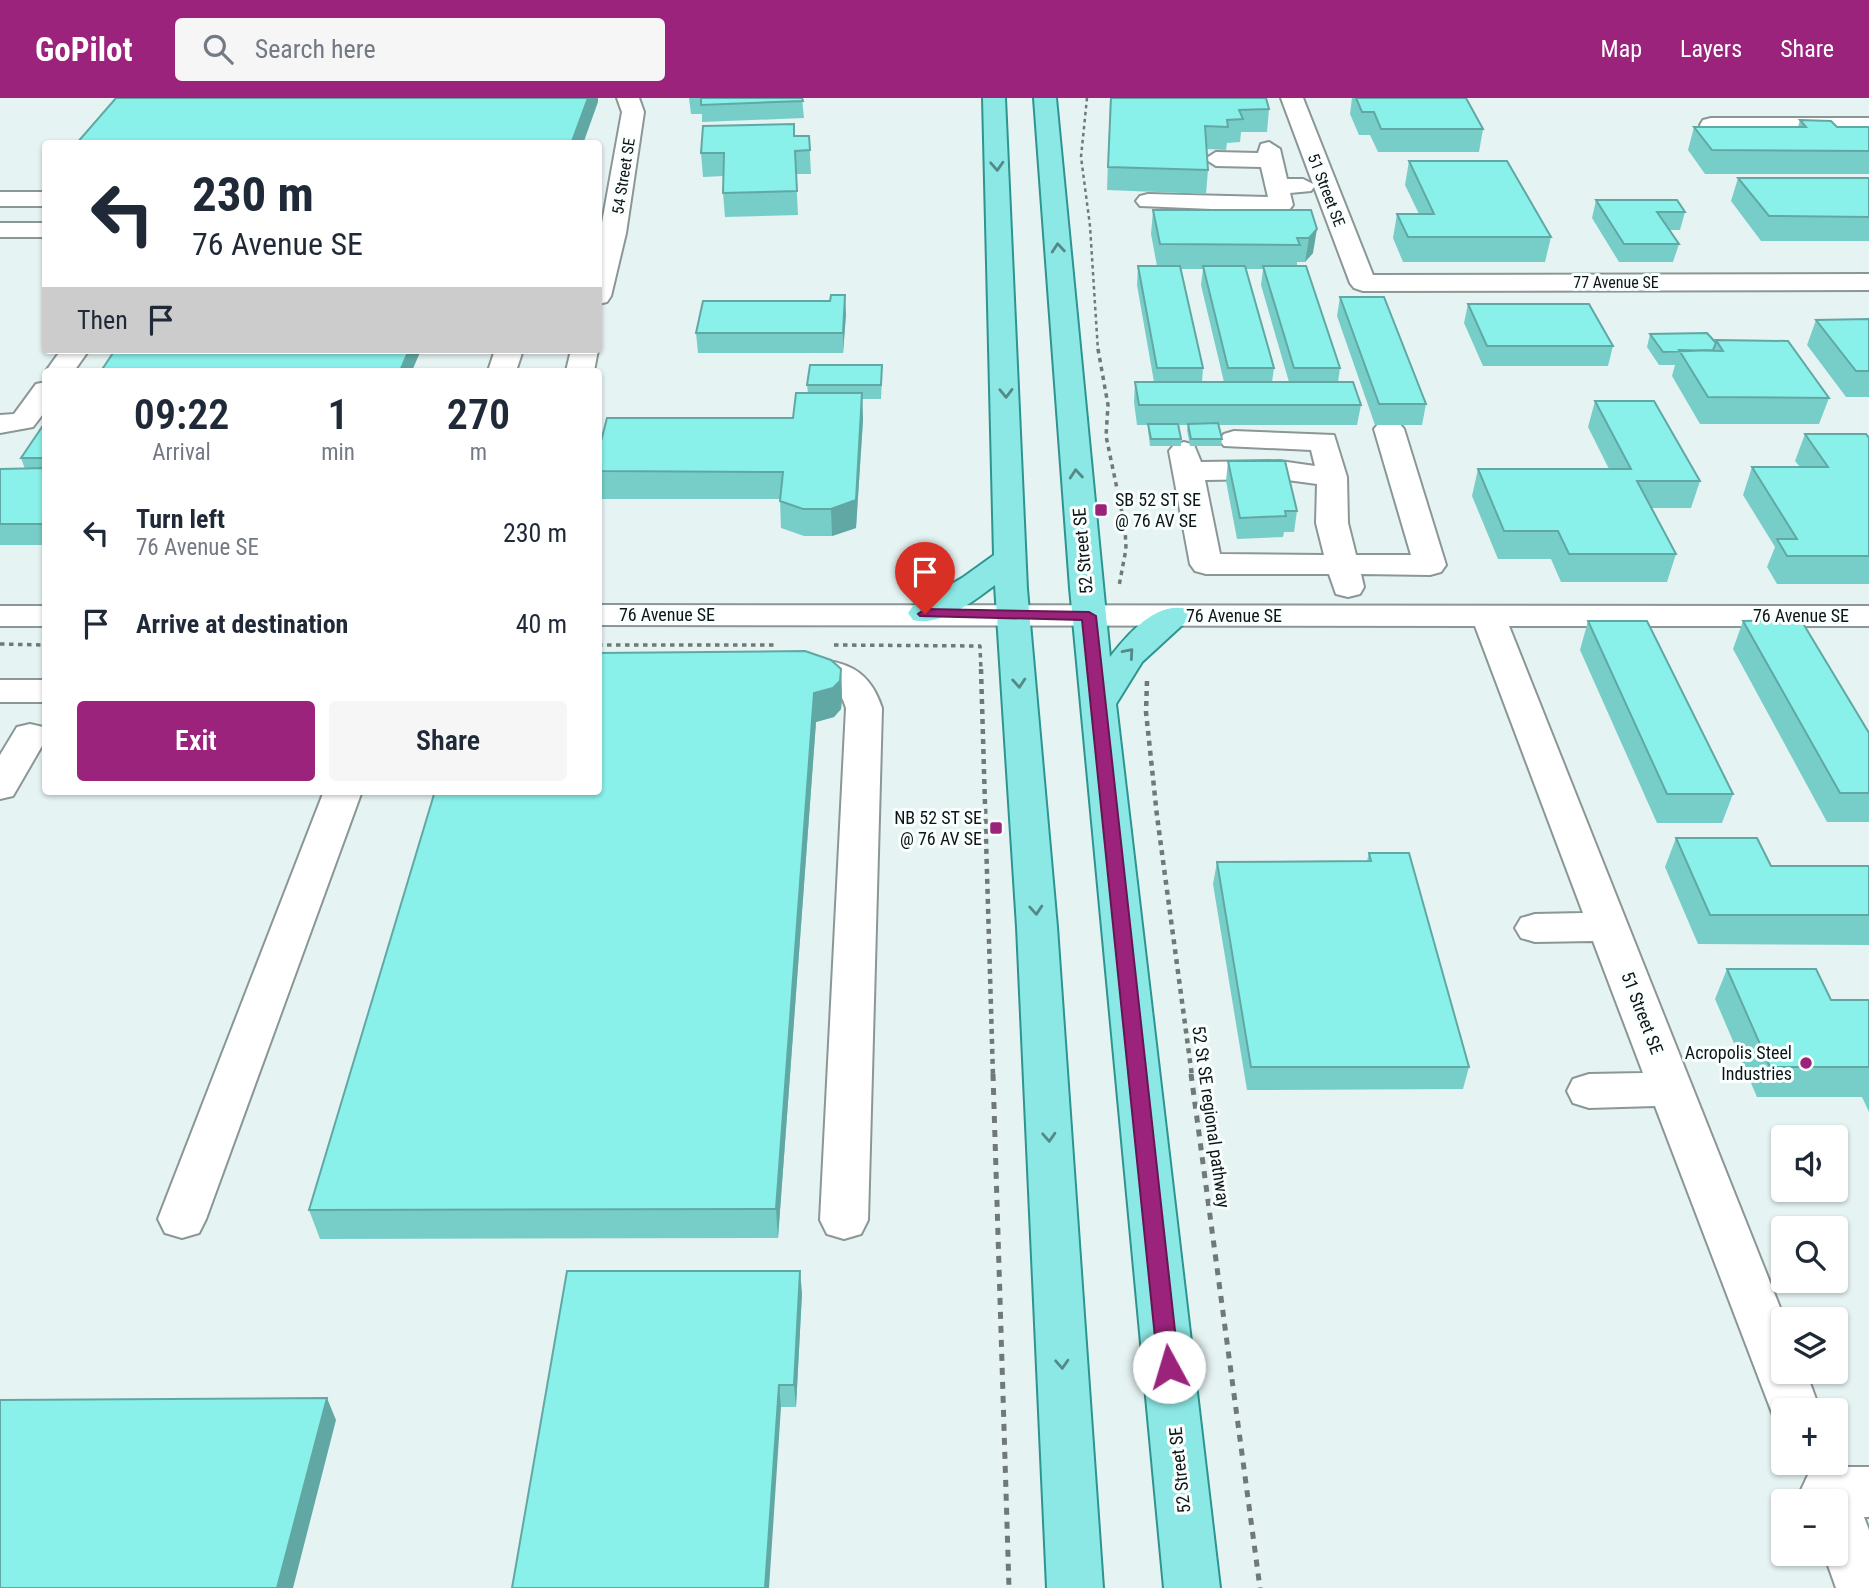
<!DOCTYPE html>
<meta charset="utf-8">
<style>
:root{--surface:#fff;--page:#f6f6f7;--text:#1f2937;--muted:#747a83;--accent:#9b237c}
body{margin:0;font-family:"Roboto Condensed",sans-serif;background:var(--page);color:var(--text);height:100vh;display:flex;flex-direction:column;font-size:26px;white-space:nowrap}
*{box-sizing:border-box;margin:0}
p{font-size:23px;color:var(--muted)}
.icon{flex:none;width:38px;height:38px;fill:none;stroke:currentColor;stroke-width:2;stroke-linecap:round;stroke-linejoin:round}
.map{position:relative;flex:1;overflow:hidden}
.side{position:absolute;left:42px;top:270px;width:560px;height:427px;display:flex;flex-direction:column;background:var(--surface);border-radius:7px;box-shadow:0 2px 5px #0004}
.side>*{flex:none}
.banner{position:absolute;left:42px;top:42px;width:560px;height:214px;border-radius:7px;box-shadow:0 2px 5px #0004;background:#fff;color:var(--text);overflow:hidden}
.fabs{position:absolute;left:1771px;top:1027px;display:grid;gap:14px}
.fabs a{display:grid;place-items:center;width:77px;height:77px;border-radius:7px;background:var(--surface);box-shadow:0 2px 5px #0004;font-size:35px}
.pin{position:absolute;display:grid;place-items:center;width:60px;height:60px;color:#fff;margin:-72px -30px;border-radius:50% 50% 50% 0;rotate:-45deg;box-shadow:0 0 7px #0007}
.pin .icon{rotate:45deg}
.me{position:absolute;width:77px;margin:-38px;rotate:354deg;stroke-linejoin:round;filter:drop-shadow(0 0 5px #0008)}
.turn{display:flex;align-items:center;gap:24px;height:147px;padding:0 35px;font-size:32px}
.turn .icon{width:91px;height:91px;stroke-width:2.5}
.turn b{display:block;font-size:49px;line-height:60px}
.then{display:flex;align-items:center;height:66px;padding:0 35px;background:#0003;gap:14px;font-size:26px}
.eta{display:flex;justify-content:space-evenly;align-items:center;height:119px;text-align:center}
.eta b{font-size:42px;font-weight:600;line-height:49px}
.action{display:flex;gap:14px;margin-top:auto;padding:14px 35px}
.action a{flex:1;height:80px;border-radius:7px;background:var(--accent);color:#fff;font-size:28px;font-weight:600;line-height:80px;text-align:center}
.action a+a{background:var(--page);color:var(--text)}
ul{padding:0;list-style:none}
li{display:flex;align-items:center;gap:21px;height:91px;padding:0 35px}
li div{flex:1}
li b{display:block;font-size:26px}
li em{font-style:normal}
header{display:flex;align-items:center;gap:42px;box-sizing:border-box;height:98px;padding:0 35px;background:var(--accent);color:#fff}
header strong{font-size:33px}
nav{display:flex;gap:38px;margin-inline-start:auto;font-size:24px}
.search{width:490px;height:63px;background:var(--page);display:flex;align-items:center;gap:18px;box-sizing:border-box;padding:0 24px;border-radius:7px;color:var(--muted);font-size:26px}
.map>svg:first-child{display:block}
</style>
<header>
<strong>GoPilot</strong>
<div class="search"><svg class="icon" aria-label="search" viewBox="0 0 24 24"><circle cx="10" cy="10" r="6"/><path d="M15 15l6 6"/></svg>Search here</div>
<nav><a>Map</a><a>Layers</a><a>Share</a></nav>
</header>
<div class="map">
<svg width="1869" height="1490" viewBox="0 0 1869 1490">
<rect width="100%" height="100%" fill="#e5f3f2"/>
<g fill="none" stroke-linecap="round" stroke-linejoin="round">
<defs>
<path id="minor" d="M617,0H639L644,14L626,135L611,198L607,204L598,206V147L622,14Z
M1281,0H1303L1373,177L1869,176V192L1363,193L1354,190L1350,185L1314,89L1311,93L1290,95L1293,107L1289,112L1281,114L1140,108L1136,103L1140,98L1148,96L1268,99L1261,69L1216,68L1205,61L1216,54L1258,55L1261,46L1269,44L1280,51L1287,81H1303L1313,86Z
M1711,20H1869V34L1703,32L1700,27L1703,22Z
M0,94H46V108H0Z
M0,125H46V139H0Z
M61,252H89L74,273H46Z
M495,252H523L516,273H488Z
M571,252H598L594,273H566Z
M46,284V312L33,329L0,335V317L14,316L36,286Z
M1389,322L1399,325L1404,331L1446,467L1441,474L1430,477L1361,476L1364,489L1360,496L1348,499L1336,496L1329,476H1206L1195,473L1190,466L1169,353L1174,347L1184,344L1194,347L1201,364L1280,363L1315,368L1311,352L1224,348L1219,342L1224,336L1234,333L1334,337L1347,379L1348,425L1356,457H1411L1374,331L1379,325ZM1280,381L1317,386L1316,425L1324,457L1220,456L1205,382Z
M598,507L1869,508V528H1509L1785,1222L1783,1274H1806L1820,1312H1783V1331L1777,1328L1655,1008L1589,1010L1573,1005L1567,993L1573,981L1589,976L1643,975L1593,843L1535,844L1521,840L1515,830L1521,820L1535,816L1583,815L1475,528L598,527Z
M0,508H46V528H0Z
M789,561C834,561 867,563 882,610L868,1122L861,1136L844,1141L827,1136L820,1122L846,610C835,571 808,586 777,578L772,571L777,564Z
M0,582H46V604H0Z
M30,626L43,629L46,641L13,698L0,701V657L17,629Z
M324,693H362L206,1121L199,1135L182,1140L165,1135L158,1121Z
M1827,1369H1869V1419H1864L1869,1432V1490H1836L1824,1456H1836V1404H1805L1800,1394L1808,1377Z"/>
<path id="major" d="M983,0H1005L1027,491L1057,829L1103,1490H1047L1017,829L995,487C974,503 940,529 913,522L908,515L913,508L962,480L994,457Z
M1034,0H1056L1110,559C1128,536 1156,503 1187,511L1192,518L1142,564L1116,606L1220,1490H1164L1070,490Z"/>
</defs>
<use href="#minor" stroke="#8a9796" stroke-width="4"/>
<use href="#major" stroke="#2e9490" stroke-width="4"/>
<path stroke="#707978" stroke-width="2.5" stroke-dasharray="3.5 3.5" stroke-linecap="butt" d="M1087,0L1081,59L1090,128L1098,253"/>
<path stroke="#707978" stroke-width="3.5" stroke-dasharray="4.5 4.5" stroke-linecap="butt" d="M1098,251L1108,307L1106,338L1125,429L1126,451L1119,488
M0,546L46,547
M598,547H776
M834,547L980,548L981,573"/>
<path stroke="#707978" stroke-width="4.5" stroke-dasharray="5 5" stroke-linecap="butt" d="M981,571L993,978
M1147,583L1146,614L1157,718L1192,978"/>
<path stroke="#707978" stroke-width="5" stroke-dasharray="7 7" stroke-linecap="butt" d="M993,976L1009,1490
M1191,976L1260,1490"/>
<use href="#minor" fill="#fff" fill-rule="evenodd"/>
<use href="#major" fill="#8ce8e5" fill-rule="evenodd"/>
</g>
<path fill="#77cec9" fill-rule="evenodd" d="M689,0H802L804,20L702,24V16H691Z
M1110,0H1266L1269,11L1267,34H1241L1240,44L1227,45L1226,52L1207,51L1208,72L1206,96L1107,92Z
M1352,0H1466L1483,31L1479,54H1378L1370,37H1359L1350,16Z
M1800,22L1837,29H1869V76H1705L1688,52L1694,29H1798Z
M794,38H809L811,76H796L798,117L725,119L723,95L724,78L703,79L701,55Z
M1409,63L1551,139L1545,164H1403L1393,140L1397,116H1419L1405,87Z
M1738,80H1869V143H1761L1731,103Z
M1596,102L1685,114L1680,132H1669L1679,146L1673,164H1619L1592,120Z
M1153,112H1311L1313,155L1305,164H1297V168L1340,270L1338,284L1361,307L1357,327H1218L1222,341L1221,348H1190L1187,332L1188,327H1178L1181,341V348H1150L1148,332V327H1137L1134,304L1135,284H1154L1137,187L1138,168H1157L1151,136ZM1181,171H1203L1201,187L1224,284H1202L1203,270ZM1246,171H1263L1261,187L1289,284H1272L1274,270Z
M1340,199L1426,306L1422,327H1375L1337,218Z
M1468,206L1613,248L1608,268H1483L1464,225Z
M846,216L843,255H698L696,235Z
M1869,221V299H1846L1807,247L1816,222Z
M1650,236L1716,245V242L1829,300L1819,326H1700L1672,278L1675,267H1659L1647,249Z
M882,280L881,301H862L863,322L856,430L832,438H804L781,430L780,401H598V355L793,320L808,295L807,287Z
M1595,303L1700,383L1691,410H1652L1676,456L1667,484H1561L1551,461H1498L1472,398L1478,371H1609L1588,329Z
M46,323V447H0V371H25L21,360Z
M1805,336L1869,340V486H1777L1767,469L1775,449L1743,397L1752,369H1800L1795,363Z
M1228,363L1297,413L1294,434H1284L1283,439L1237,441L1226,383Z
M1588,523L1733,696L1722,725H1657L1580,552Z
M1743,523L1869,635V724H1827L1733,551Z
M841,571L842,600L841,611L834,619L816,624L778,1140L320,1141L309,1112Z
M1676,740L1771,768H1869V847L1698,846L1665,769Z
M1369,755L1469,969L1463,991L1247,992L1213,786L1217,764L1367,763Z
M1727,871L1831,902H1869V1014L1862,999H1757L1715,901Z
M802,1195L796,1309H781L512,1490Z"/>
<path fill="#61a8a4" d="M588,0H598V4L583,46H571Z
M1317,131L1313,155L1305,164L1309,140Z
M845,197L846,216L843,255V235Z
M409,252H421L412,273H400Z
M862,295L863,322L856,430L832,438L831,411Z
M841,571L842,600L841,611L834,619L816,624L778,1140L776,1111L814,595Z
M800,1173L802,1195L796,1309L794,1287Z
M779,1287L781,1309L769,1490H765Z
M327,1300L336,1322L293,1490H277Z"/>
<path fill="#8af0ea" stroke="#61a8a4" stroke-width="2" d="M116,0H588L571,46H76Z
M701,0H802L803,3L701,7Z
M1111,0H1266L1269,11L1239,12L1243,21L1227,22L1228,29L1205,28L1208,72L1108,69Z
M1356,0H1466L1483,31H1381L1374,14H1362Z
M1800,22L1831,23L1837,29H1869V53L1712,52L1694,29H1806Z
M794,26V38H809L810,52L795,53L797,93L723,95L724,55H701L703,28Z
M1409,63H1507L1551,139H1408L1397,116H1434Z
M1738,80H1869V119L1769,118Z
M1596,102H1677L1685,114H1657L1679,146H1624Z
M1153,112H1311L1317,131L1309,140H1297L1300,147L1160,146Z
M1138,168H1180L1203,270H1157Z
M1203,168H1245L1274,270H1228Z
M1263,168H1306L1340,270H1294Z
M831,197H845L843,235H696L703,203H830Z
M1340,199H1384L1426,306H1379Z
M1468,206H1589L1613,248H1487Z
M1869,221V273H1856L1816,222Z
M1707,235L1716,245L1713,252L1663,254L1650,236Z
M1716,242L1788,243L1829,300L1708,299L1679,252L1723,253Z
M115,252H409L400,273H101Z
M810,267H882L881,287H807Z
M1135,284H1353L1361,307H1139Z
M796,295H862L856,402L831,411H803L780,403L783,374L598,373V355L607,320H793Z
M1595,303H1654L1700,383H1637L1676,456H1569L1558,433H1504L1478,371H1631Z
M46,323V360H21Z
M1218,325L1222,341H1191L1188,326Z
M1148,326H1178L1181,341H1151Z
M1805,336H1866L1869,340V458H1787L1777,441H1797L1752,369H1828Z
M1228,363H1285L1297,413H1285L1286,418L1240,420Z
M46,370V426H0V371Z
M1801,522L1869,635V695H1840L1743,523Z
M1588,523H1647L1733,696H1667Z
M805,553L831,562L841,571L840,583L833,590L814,595L776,1111L309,1112L435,693H598V555Z
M1676,740H1757L1771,768H1869V817H1710Z
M1369,755H1409L1469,969H1251L1217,764L1371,763Z
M1727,871H1816L1831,902H1869V969H1770Z
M567,1173H800L794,1287H779L765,1490H512Z
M327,1300L277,1490H0V1302Z"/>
<defs><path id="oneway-chevron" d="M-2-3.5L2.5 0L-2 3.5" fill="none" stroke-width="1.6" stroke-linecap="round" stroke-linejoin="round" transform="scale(1.75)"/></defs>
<g stroke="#548987">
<use href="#oneway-chevron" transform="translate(997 68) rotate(87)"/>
<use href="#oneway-chevron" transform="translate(1058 150) rotate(-95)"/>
<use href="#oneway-chevron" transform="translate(1006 295) rotate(89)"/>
<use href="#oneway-chevron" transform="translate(1076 376) rotate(-95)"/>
<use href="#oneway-chevron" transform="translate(1129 555) rotate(-49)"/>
<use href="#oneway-chevron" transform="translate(1019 585) rotate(86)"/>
<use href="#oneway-chevron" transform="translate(1036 812) rotate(86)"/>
<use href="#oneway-chevron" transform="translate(1049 1039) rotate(87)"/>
<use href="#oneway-chevron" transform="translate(1062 1266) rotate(87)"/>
</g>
<path fill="#9b237c" stroke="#651751" stroke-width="2" d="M925,511L1089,514L1096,518L1179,1269L1176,1275L1169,1278L1161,1275L1158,1269L1082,522L920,518L918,516Z"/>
<g fill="#9b237c" stroke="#f9fffe" stroke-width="2.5">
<rect x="1094" y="405" width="14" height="14" rx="3.5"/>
<rect x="989" y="723" width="14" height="14" rx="3.5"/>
<circle cx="1806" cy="965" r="7"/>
</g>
<g text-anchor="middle" stroke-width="6" stroke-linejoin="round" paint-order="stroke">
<g font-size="16" fill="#0f1414" stroke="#f9fffe">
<text transform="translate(623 78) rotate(-81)" y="6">54 Street SE</text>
<text transform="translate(1327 92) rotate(69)" y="6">51 Street SE</text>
<text x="1616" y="190">77 Avenue SE</text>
</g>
<g font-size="18" fill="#0f1414" stroke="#f9fffe" text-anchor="end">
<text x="1115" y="408" text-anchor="start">SB 52 ST SE<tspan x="1115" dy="21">@ 76 AV SE</tspan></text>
<text x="982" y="726">NB 52 ST SE<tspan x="982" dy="21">@ 76 AV SE</tspan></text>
<text x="1792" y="961">Acropolis Steel<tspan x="1792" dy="21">Industries</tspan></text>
</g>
<g font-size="18" fill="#0f1414" stroke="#f9fffe">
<text transform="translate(1083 453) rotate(-95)" y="6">52 Street SE</text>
<text x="667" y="523">76 Avenue SE</text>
<text x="1234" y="524">76 Avenue SE</text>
<text x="1801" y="524">76 Avenue SE</text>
<text transform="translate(1642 915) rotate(69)" y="6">51 Street SE</text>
<text transform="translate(1211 1019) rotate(82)" y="6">52 St SE regional pathway</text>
<text transform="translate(1180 1372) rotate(-96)" y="6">52 Street SE</text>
</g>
</g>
</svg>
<div class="fabs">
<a><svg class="icon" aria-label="sound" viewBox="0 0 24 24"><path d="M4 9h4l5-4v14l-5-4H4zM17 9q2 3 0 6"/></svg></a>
<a><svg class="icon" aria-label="search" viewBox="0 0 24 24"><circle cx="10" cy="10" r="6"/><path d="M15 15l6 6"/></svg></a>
<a><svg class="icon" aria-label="layers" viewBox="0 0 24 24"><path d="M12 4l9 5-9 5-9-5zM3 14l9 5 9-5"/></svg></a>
<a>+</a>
<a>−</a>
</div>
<div class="pin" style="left:925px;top:516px;background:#d93025"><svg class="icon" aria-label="arrive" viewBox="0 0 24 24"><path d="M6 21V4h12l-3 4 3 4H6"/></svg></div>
<svg class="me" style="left:1169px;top:1269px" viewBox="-20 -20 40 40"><circle r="19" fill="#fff"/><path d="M0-13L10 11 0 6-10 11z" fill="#9b237c"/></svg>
<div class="banner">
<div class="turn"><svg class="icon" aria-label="left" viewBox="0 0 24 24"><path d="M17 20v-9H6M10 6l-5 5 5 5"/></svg><div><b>230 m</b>76 Avenue SE</div></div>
<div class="then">Then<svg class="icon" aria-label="arrive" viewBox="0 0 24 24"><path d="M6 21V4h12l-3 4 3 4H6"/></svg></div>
</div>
<section class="side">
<div class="eta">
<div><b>09:22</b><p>Arrival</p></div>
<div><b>1</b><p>min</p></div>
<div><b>270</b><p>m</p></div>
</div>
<ul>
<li><svg class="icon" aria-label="left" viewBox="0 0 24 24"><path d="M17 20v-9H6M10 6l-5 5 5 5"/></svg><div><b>Turn left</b><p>76 Avenue SE</p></div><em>230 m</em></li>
<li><svg class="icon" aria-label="arrive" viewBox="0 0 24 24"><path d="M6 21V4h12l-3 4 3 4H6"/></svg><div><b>Arrive at destination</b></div><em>40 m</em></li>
</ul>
<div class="action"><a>Exit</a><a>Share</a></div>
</section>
</div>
